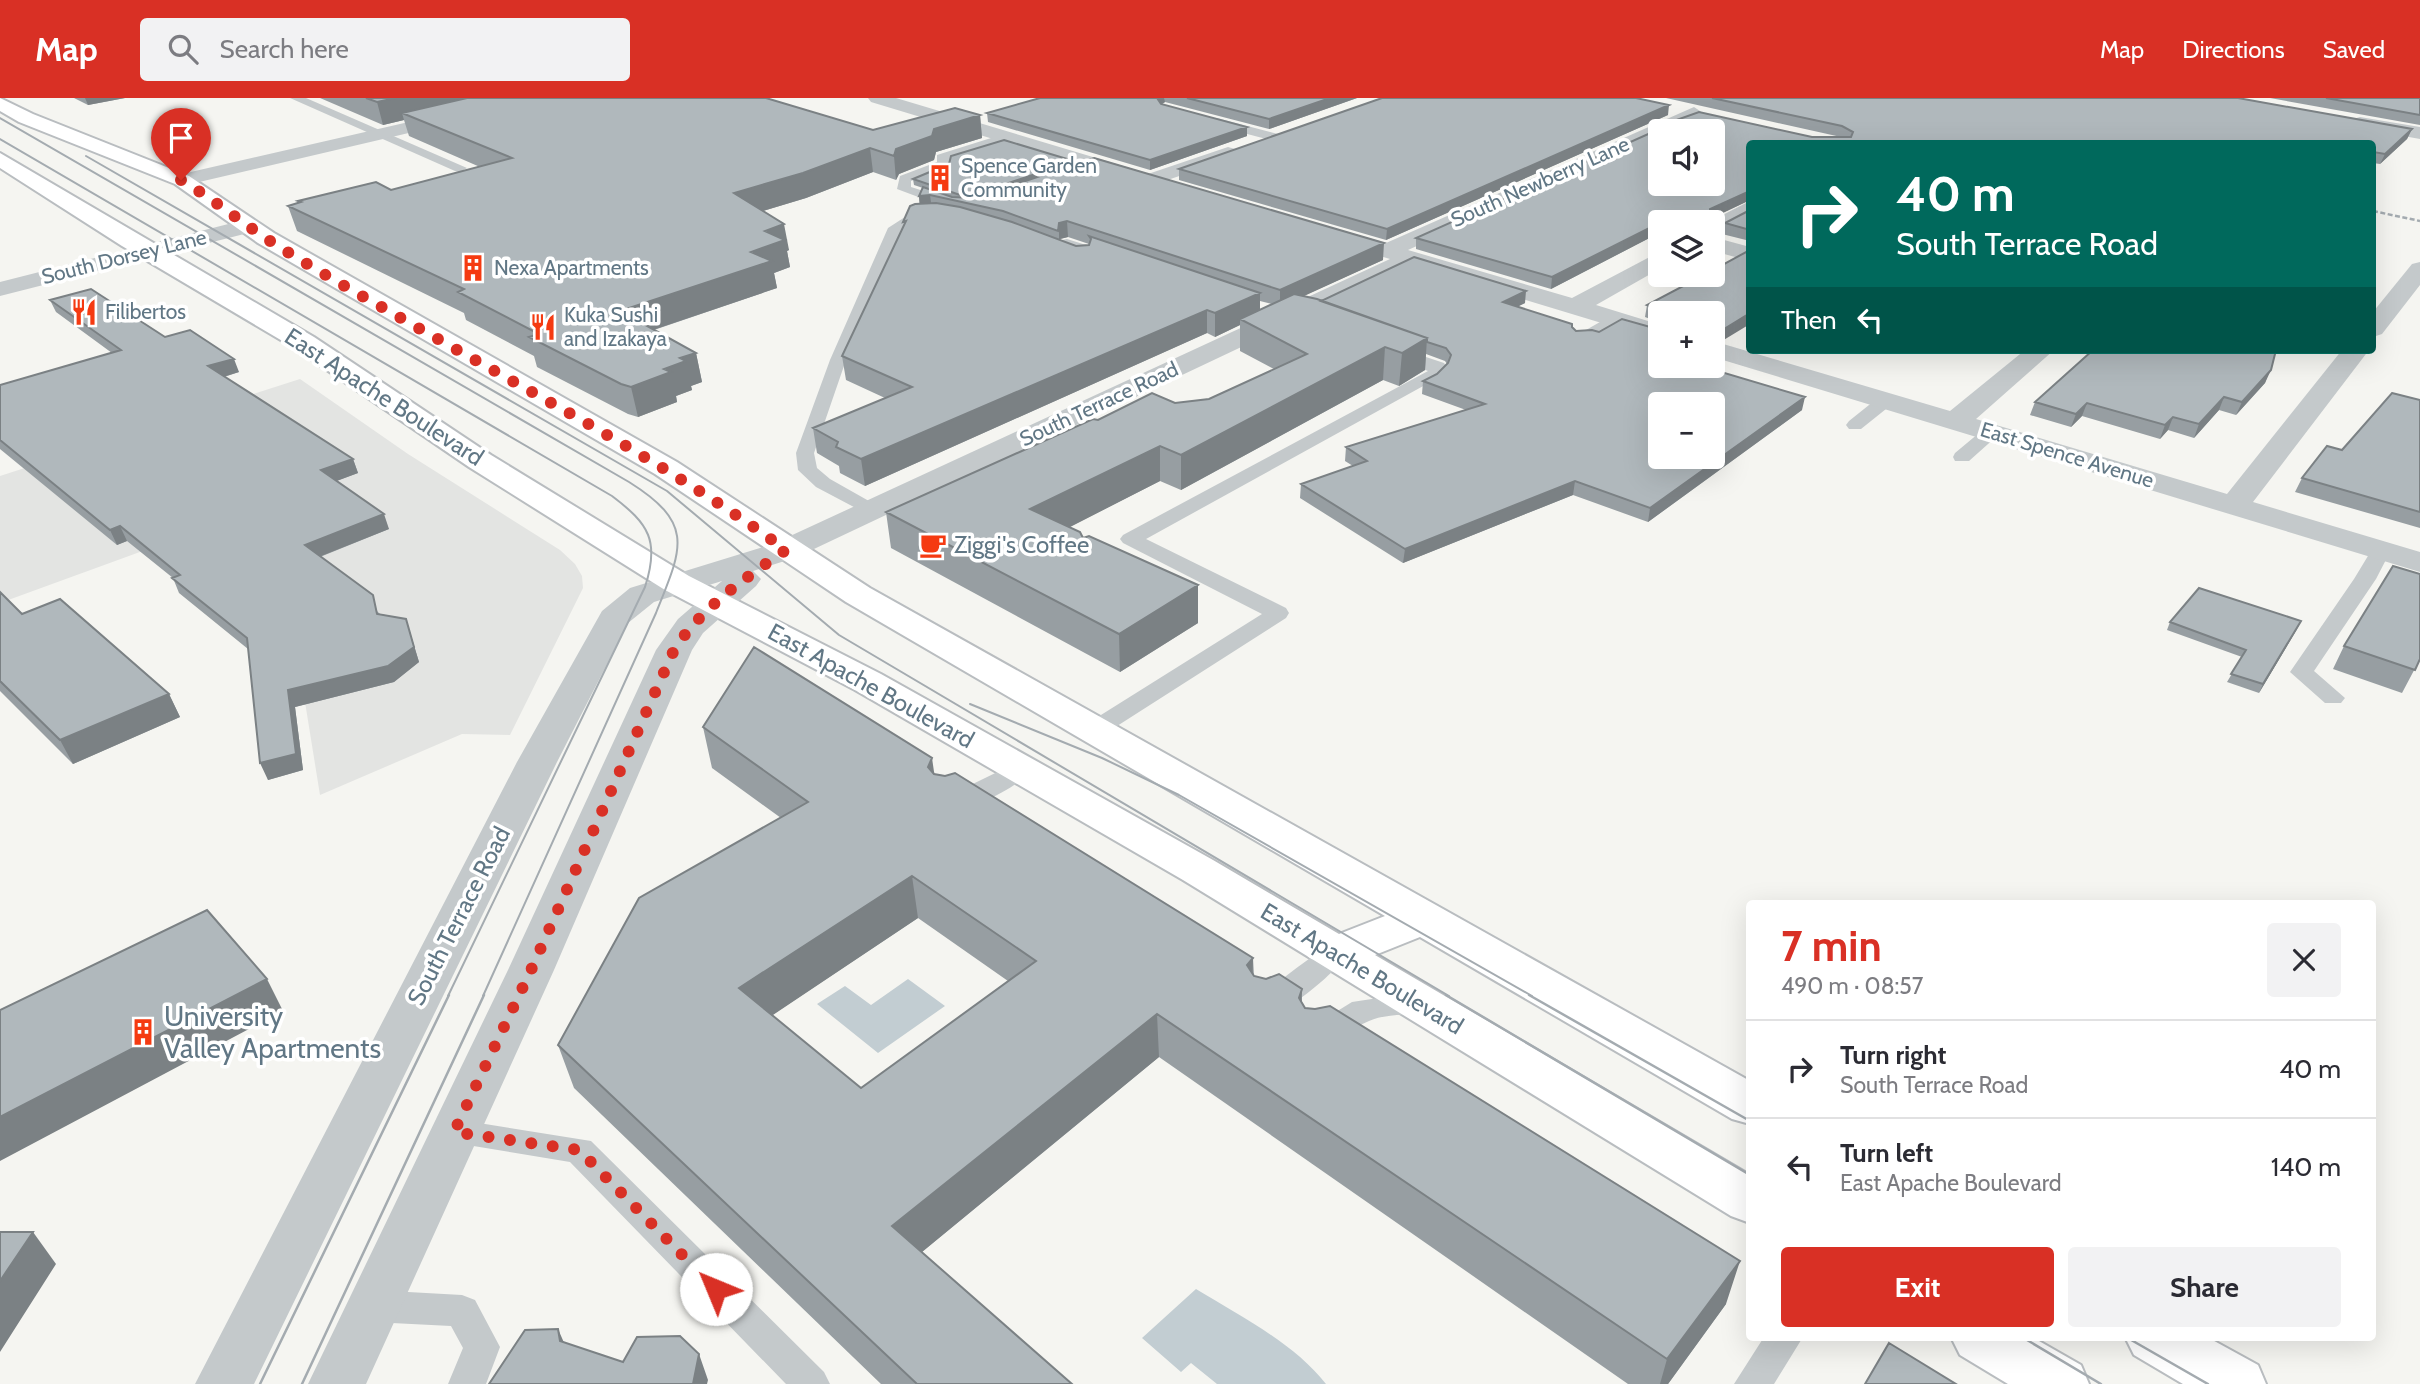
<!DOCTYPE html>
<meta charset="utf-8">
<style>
:root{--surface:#fff;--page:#f2f2f3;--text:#2b2b33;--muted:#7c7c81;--line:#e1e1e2;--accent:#d93025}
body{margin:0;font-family:Cabin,sans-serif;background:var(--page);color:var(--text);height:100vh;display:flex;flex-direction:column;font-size:26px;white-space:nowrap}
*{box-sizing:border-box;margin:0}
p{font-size:23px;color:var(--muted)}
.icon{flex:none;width:38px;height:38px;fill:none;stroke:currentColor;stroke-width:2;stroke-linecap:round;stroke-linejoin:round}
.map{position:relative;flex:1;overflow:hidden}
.side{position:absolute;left:1746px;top:802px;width:630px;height:441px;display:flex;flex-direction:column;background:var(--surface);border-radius:7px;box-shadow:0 7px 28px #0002}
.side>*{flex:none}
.banner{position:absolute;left:1746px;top:42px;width:630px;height:214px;border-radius:7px;box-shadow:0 7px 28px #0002;background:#00695c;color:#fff;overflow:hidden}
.tools{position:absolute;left:1648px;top:21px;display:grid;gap:14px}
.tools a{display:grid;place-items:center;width:77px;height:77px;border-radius:7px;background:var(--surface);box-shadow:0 7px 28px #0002;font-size:35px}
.pin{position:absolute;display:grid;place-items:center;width:60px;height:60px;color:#fff;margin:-72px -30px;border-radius:50% 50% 50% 0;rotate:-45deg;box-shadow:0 0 7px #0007}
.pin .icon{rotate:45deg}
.me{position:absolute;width:77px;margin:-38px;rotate:315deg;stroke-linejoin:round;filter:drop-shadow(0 0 5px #0008)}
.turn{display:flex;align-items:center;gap:24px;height:147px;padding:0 35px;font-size:32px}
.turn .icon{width:91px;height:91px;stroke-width:2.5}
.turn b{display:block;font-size:49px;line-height:60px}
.then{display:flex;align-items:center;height:66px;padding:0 35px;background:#0003;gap:14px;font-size:26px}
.round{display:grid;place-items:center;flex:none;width:74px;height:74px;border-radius:7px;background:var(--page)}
.headline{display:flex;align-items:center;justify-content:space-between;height:119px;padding:0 35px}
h1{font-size:42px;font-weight:800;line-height:52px;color:var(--accent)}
.primary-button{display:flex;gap:14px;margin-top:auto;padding:14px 35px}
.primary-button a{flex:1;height:80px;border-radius:7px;background:var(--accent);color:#fff;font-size:28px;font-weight:800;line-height:80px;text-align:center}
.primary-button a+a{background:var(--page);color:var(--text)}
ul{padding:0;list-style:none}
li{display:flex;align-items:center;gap:21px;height:98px;padding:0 35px;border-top:2px solid var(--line)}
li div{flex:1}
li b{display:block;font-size:26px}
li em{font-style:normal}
header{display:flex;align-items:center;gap:42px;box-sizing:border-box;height:98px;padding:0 35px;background:var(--accent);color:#fff}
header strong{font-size:33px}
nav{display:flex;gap:38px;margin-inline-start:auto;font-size:24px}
.search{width:490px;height:63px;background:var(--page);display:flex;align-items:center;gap:18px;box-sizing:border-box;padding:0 24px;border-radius:7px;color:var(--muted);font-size:26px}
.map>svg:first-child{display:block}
</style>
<header>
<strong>Map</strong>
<div class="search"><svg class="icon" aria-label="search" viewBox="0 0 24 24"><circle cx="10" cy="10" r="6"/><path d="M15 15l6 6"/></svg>Search here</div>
<nav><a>Map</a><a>Directions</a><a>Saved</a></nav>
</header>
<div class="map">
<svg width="2420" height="1286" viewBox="0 0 2420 1286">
<rect width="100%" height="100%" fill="#f5f5f1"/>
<path fill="#e3e4e2" d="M300,281L408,356L560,452L575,466L582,478L583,490L510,637L462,636L320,697L295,542L170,443L0,505V378Z"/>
<path fill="#c2cdd2" d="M908,881L945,908L878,955L817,906L845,888L871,907Z
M1196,1191C1240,1218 1294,1245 1326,1286H1217L1191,1265L1181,1274L1142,1240Z"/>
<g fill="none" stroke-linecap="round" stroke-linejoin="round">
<defs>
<path id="primary" d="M0,0L33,16L189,78L274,135L677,364L870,490L1750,983V1026L1732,1021L1420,839L1375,857L1750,1077V1125L1731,1118L1183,782L855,592L665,492L469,369L296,251L122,148L0,70V55L314,239L491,357L689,478L881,576L1213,762L1339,836L1385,818L846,504L655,376L258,145L175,86L19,24L0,13Z
M1951,1239H2032L2081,1267L2089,1286H2008L1960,1257Z
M2125,1239H2207L2258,1267L2266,1286H2183L2134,1257Z"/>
</defs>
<use href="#primary" stroke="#b9bdc0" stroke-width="4"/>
<path fill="#c4c9cb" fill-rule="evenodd" d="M290,0H306L467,70L460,74L455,73Z
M1217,20L1278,36L1280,39L1274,43L1213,27L1211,24Z
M1007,35L1013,39L1011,42L949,62V69L911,83V89L955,103V109H945L897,91L900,78L937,64V57Z
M930,116L941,117L943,120C933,128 915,123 901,132L846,262L814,355L817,370L830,381L876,407L879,411L876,415L869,417L816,389L798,372L796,355L830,262L888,130L905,119Z
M1067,141L1115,156L1117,159L1110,163L1062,148L1060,145L1062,142Z
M1614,216L1622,221L1620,224L1586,243H1574L1572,240Z
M1393,248L1444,265L1447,269L1445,276L1146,441L1286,510L1289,515L1286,520L1103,637L1094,639L1085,637L1082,632L1085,627L1262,516L1123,445L1120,441L1123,437L1428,273L1387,257L1385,253Z
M1885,298L1894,303L1891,307L1861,331H1849L1846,327L1849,323L1879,299Z
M1991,329L2000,334L1997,338L1969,363H1955L1953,359L1955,355L1985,330Z
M2381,446L2388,448L2391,452L2376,481L2314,573L2345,600L2341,605H2325L2290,574L2354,481L2374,448Z
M1020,663L1029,666L1033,671C1021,688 963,717 944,712L940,706L944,700Z
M1335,845L1345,848L1349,855C1340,870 1287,916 1269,917C1268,917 1259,914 1258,914L1254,906C1259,897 1324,848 1335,845Z
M1418,894L1429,897L1433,905L1429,913C1410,918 1387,915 1369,923C1348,931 1334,954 1310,946L1306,938L1310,930L1352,904Z
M454,1021L591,1043L824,1274L830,1286H786L570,1064L443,1043L438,1034L443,1025Z
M372,1192L462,1197L475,1202L500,1249L486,1286H448L463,1250L451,1228L372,1224L359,1219L354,1208L359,1197Z
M1764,1239H1803L1774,1286H1734Z"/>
<path fill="#c4c9cb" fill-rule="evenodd" d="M513,0H546L537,5L182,88L175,86L172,82L175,78L182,76Z
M868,0H896L1143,74L1145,77L1228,49L1235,51L1238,55L1235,59L1150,88L1140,83L1129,82L871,4Z
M1694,9L1703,15L1701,19L1669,33H1661V37L1408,152L1572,200L1661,153V170L1596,207L1661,227V243L1413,168L797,459L786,462L775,459L770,452L775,445L1390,161L1326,142L1323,137L1326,132L1334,130L1386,145Z
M1750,103V119L1713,138V124H1709Z
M1713,139L1750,149V163L1713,153Z
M2420,164V187L2382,236L2373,239V214L2412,166Z
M1713,243L1950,313L2025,252H2054L1976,321L2227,396L2342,252H2369L2253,404L2420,454V474L1713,259Z"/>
<path fill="#c4c9cb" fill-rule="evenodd" d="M2360,19L2420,29V41L2353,29L2350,25L2353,21Z
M248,121L256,123L259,128L256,133L0,198V184Z
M786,442L797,445L802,452L797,459L753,473L761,481L756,488L703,535L692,552L554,872L366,1286H308L508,872L656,552L678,521L722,483L654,504L628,525L557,664L254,1286H195L517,664L602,513L630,490Z"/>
<use href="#primary" fill="#fff" fill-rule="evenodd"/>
<path stroke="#a4abb0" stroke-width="2" d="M0,20L629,384C696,426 682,450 656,515L483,898
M0,41L612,398C649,426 660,443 645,489L448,898
M86,58L667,393L839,537L1449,898
M970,606L1102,660L1179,697L1532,898"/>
<path stroke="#a4abb0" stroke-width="2.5" d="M1446,897L1750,1077
M1529,897L1750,1023
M2022,1239L2101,1286
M2126,1239L2208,1286
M260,1286L449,897
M302,1286L484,897"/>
<path stroke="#a4abb0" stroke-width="2.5" stroke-dasharray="5 2.5" stroke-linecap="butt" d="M2373,113L2420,123"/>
</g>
<path fill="#979ea2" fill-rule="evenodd" d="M74,0H125L88,7Z
M320,0H766L873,32L980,17L982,40L936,54L934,62L899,76L896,82L873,74L806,100L763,113L789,152L787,153L790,169L774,175L777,190L654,232L696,255L702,284L691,288L692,292L676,298L677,304L638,319L628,316L537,269L534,258L466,222L464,215L297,133L288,108L299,105L298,103L391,92L480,69L409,38L404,22L383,27Z
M1040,0H1357L1269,31L1165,4L1162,6L1247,38L1150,72L988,24L987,15Z
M1666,0H2238L2412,31L2407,41L2380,66L2373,65V46H1750V102L1712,120V124H1661V134L1551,191L1416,151V140L1664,29L1665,26L1699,14L1812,39H1841ZM1661,33H1713V86H1661Z
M2270,0H2420V27Z
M1668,17L1386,142L1179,82V71Z
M1075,66L1383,162L1303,198L1321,203L1525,205L1517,209L1572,229L1576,233L1661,268L1802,312L1648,424L1573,397L1403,465L1300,400L1301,386L1353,368L1345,363L1346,349L1466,312L1422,296L1423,283L1437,276L1447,266L1445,263L1426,256L1425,272L1399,288L1383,282L1181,392L1160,383L1069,429L1083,440L1198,487V525L1120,574L891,450L886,414L1098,322L1175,305L1209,301L1274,271L1240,253V227L1215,239L1207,235L865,388L840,375L839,368L817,355L813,330L885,300L846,282L842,258L920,106L919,98L923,90L914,87L913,81ZM1068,139L1089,146V147L1076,148L1060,142V141ZM1260,203L1272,206L1260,212Z
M1750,112V143L1722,136L1725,125Z
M1748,153L1722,243L1713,241V215H1661V225L1645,219L1647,207Z
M50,202L165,239L239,274L224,279L353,361L358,375L336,383L389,431L320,459L380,516L406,521L419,564L394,584L295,609L303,672L268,682L248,551L179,495L173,480L127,443L117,447L0,351V287L112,255L56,214Z
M2088,252H2276L2265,285L2236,317L2219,312L2194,340L2168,332L2160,341L2082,318L2071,329L2030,317L2035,304L2089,256H2086Z
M2420,302V430L2295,394L2302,380L2342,352Z
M0,494L22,516L169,596L180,619L73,666L0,593Z
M2170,524L2297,531L2259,595L2227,584L2242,559L2167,532Z
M2344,548L2420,561L2402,595L2333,571Z
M703,629L934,676L1253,860L1254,878L1302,891V905L1305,910L1726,1206L1668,1286H1628L1159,959L922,1154L1072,1286H881L574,990L558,947L781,720L712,670ZM918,820L1008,883L861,990L772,917Z"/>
<path fill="#7b8184" d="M85,0H125L88,7Z
M396,0H501L402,15L404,22L383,27L377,4Z
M1157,0H1164L1165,4L1157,9Z
M1330,0H1357L1269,31V21Z
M1669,7L1668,17L1386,142L1387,131Z
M980,17L982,40L936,54L934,62L899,76L896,82L894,58L896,51L934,31Z
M1247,29V38L1150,72V62Z
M2412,31L2407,41L2380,66L2385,56Z
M870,50L873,74L806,100L739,120L734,95Z
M1074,63L1075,68L974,102L973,97Z
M1750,93V102L1708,122L1710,111Z
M930,97L932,112L920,114L919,98Z
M1681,114L1679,124H1661Z
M1067,123L1068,139L1060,141L1059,149V125Z
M1661,124V134L1551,191L1552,179Z
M784,126L789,152L787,153L790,169L774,175L777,190L626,241L620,213L751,154L765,133Z
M1384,145L1383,162L1280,209V192Z
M1526,193L1525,205L1502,216L1503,204Z
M1260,195V218L1240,221V227L1215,239V215Z
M1207,212V235L865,388L861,361Z
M1750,215V226L1722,243L1724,231Z
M1427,240L1425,272L1399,288L1402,255Z
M1385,249L1383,282L1181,392V357Z
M696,255L702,284L691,288L692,292L676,298L677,304L638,319L631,289L664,271L680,260Z
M234,261L239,274L213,282L208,268Z
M2271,272L2265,285L2236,317L2242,304Z
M1805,299L1802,312L1648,424L1650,410Z
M2224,299L2219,312L2194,340L2199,326Z
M2087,305L2082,318L2071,329L2076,316Z
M2173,319L2168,332L2160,341L2165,327Z
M1160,348V383L1033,448L1030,411Z
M353,361L358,375L326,387L321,372Z
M1575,383L1573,397L1403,465L1405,451Z
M384,416L389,431L311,462L305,447Z
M120,428L127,443L117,447L110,432Z
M1198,487V525L1120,574L1119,536Z
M406,521L419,564L394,584L295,609L303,672L268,682L260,665L288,592Z
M2301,523L2297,531L2259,595L2263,586Z
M169,596L180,619L73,666L60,642Z
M932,660L938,701L928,669Z
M912,778L918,820L749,933L739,890Z
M1253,860L1252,902L1247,867Z
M267,881L283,913L0,1063V1019Z
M1302,891L1300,933L1299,900Z
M1157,916L1159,959L900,1172L892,1128Z
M33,1134L56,1166L0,1254V1183Z
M1740,1163L1726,1206L1668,1286H1660L1667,1261Z
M558,1231L569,1256L560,1243Z
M699,1256L708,1282L707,1286H693Z"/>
<path fill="#b0b8bc" stroke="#7b8184" stroke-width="2" fill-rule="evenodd" d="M366,0H396L377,4Z
M467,0H766L873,32L955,10L980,17L934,31L932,38L896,51L894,58L870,50L803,75L734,95L784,126L765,133L785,142L751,154L772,163L620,213L696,255L680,260L686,263L664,271L671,274L631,289L621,286L529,239L539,236L458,194L464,191L288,108L301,104L298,103L376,84L391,92L512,60L402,15Z
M1040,0H1157L1161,6L1247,29L1150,62L987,15Z
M1187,0H1330L1269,21Z
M1382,0H1636L1669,7L1387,131L1179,71Z
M1712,0H2238L2412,31L2385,56L2373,54V46H1750V93L1710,111L1712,122L1681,114L1552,179L1416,140L1664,29L1665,26L1699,14L1812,39H1851L1853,34L1842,28ZM1661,33H1713V86H1661Z
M2326,0H2420V17Z
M1004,42L1074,63L973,97H960L913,81L949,66L951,58Z
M1094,60L1384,145L1280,192L1067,123L1059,125L1058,133L1003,113L930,97L919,98L923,89L952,99L975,100Z
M936,105L960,109L1012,124L1076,148L1089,147L1091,141L1089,138L1260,195L1215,215L1207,212L861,361L836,349L838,344L813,330L912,289L842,258L906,123L903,124L910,108L915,106Z
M1750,112V132L1725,125Z
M1748,153H1750V215L1724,231L1714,229L1713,234V215H1665V213L1647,207L1704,177H1713V172Z
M1414,159L1526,193L1503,204L1572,226V229L1576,233L1592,232L1599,234L1622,221L1661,232V268H1701L1805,299L1650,410L1575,383L1405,451L1301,386L1367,363L1346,349L1485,306L1423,283L1437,276L1448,265L1451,257L1446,250L1427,244V240L1321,203ZM1661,306H1713V359H1661Z
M91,191L165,239L190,232L234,261L208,268L353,361L321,372L384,416L305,447L373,497L377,516L406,521L414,549L388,568L288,592L296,656L260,665L247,540L172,480L180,477L120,428L110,432L0,342V287L121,252L50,202Z
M1294,196L1317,201L1427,240L1402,255L1385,249L1181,357L1160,348L1030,411L1080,434L1083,440L1089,438L1198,487L1119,536L886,414L1093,321L1098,322L1152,295L1175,305L1209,301L1307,256L1240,221Z
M2093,252H2276L2271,272L2242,304L2224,299L2199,326L2173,319L2165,327L2087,305L2076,316L2035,304Z
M2392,295L2420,302V414L2302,380L2327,348L2342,352Z
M2393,468L2420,476V561L2415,572L2344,548Z
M2199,490L2301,523L2263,586L2231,576L2246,552L2170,524Z
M0,494L22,516L60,501L169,596L60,642L0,583Z
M754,549L932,660L928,669L934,676L945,678L955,675L1253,860L1247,867L1254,878L1266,881L1279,876L1302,891L1299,900L1305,910L1315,911L1330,908L1740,1163L1667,1261L1157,916L892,1128L1072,1286H917L558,947L639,800L808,704L703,629ZM912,778L1036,863L861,990L739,890Z
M207,812L267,881L0,1019V912Z
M0,1134H33L0,1183Z
M558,1231L560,1243L623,1264L637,1239L680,1238L699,1256L693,1286H489L525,1232Z
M1889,1245L1956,1286H1865Z"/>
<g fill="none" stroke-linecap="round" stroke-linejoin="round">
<path stroke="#d93025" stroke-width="12" stroke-dasharray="0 21.6" d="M181,82C211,100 236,120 264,139C308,168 355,194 401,220C531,295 664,363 786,452C744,481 702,509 674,552L531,872L454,1034L579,1052L716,1191"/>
</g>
<defs>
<symbol id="building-bare" viewBox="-9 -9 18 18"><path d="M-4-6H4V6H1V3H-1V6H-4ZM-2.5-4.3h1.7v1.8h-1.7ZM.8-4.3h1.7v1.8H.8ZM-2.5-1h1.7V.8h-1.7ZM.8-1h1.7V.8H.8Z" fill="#f53a11" stroke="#fff" stroke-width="2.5" paint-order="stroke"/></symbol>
<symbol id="restaurant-bare" viewBox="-9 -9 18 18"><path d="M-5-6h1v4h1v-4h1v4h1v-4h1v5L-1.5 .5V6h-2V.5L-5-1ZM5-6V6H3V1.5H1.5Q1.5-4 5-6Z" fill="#f53a11" stroke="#fff" stroke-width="2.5" paint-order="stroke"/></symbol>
<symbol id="cafe-bare" viewBox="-9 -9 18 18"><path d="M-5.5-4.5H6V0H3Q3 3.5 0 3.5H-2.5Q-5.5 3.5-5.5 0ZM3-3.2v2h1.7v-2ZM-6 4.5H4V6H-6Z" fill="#f53a11" stroke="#fff" stroke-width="2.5" paint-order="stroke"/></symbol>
</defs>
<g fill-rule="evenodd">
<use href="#building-bare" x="921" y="61" width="38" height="38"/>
<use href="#building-bare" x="454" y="151" width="38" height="38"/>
<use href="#restaurant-bare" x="65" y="195" width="38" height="38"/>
<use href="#restaurant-bare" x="524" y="210" width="38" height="38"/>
<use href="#cafe-bare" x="914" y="428" width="38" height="38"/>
<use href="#building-bare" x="124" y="915" width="38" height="38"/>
</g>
<g text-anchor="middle" stroke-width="7" stroke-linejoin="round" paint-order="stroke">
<g font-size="21" fill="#617785" stroke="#fff" text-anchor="start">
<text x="961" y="75">Spence Garden<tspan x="961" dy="24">Community</tspan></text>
<text x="494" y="177">Nexa Apartments</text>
<text x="105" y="221">Filibertos</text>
<text x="564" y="224">Kuka Sushi<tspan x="564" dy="24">and Izakaya</tspan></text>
</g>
<g font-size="21" fill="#617785" stroke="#fff">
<text transform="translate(1540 84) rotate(-24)" y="7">South Newberry Lane</text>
<text transform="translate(124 159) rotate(-14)" y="7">South Dorsey Lane</text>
<text transform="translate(1099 306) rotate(-25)" y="7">South Terrace Road</text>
<text transform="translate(2067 357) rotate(17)" y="7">East Spence Avenue</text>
</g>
<g font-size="24" fill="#617785" stroke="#fff">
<text transform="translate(384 299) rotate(33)" y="8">East Apache Boulevard</text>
<text transform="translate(871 588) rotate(29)" y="8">East Apache Boulevard</text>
<text transform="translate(459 818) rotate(-63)" y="8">South Terrace Road</text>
<text transform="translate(1362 871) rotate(31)" y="8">East Apache Boulevard</text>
</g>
<g font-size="24" fill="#617785" stroke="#fff" text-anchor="start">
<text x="954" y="455">Ziggi's Coffee</text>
</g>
<g font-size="28" fill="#617785" stroke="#fff" text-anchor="start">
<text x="164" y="928">University<tspan x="164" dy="32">Valley Apartments</tspan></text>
</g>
</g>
</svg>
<div class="tools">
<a><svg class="icon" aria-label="sound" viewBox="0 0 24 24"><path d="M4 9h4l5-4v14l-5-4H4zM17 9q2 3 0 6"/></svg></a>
<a><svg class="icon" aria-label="layers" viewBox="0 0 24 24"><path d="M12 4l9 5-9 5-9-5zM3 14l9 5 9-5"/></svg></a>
<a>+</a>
<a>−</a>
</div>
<div class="pin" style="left:181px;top:82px;background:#d93025"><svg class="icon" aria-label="arrive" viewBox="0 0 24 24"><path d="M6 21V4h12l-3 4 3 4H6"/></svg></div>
<svg class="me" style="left:716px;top:1191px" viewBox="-20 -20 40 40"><circle r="19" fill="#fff"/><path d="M0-13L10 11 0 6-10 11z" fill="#d93025"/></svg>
<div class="banner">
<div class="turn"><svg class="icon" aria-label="right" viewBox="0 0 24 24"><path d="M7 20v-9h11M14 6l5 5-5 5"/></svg><div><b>40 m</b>South Terrace Road</div></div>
<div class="then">Then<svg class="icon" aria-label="left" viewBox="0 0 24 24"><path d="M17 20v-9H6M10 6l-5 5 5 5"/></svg></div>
</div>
<section class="side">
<div class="headline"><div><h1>7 min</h1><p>490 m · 08:57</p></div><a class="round"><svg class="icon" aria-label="close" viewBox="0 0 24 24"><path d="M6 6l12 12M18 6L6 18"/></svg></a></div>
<ul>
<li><svg class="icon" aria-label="right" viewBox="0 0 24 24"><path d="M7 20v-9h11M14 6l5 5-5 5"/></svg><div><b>Turn right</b><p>South Terrace Road</p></div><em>40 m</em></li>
<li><svg class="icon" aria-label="left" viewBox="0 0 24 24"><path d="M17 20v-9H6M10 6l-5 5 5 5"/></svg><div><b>Turn left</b><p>East Apache Boulevard</p></div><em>140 m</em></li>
</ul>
<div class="primary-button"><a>Exit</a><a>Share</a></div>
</section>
</div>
